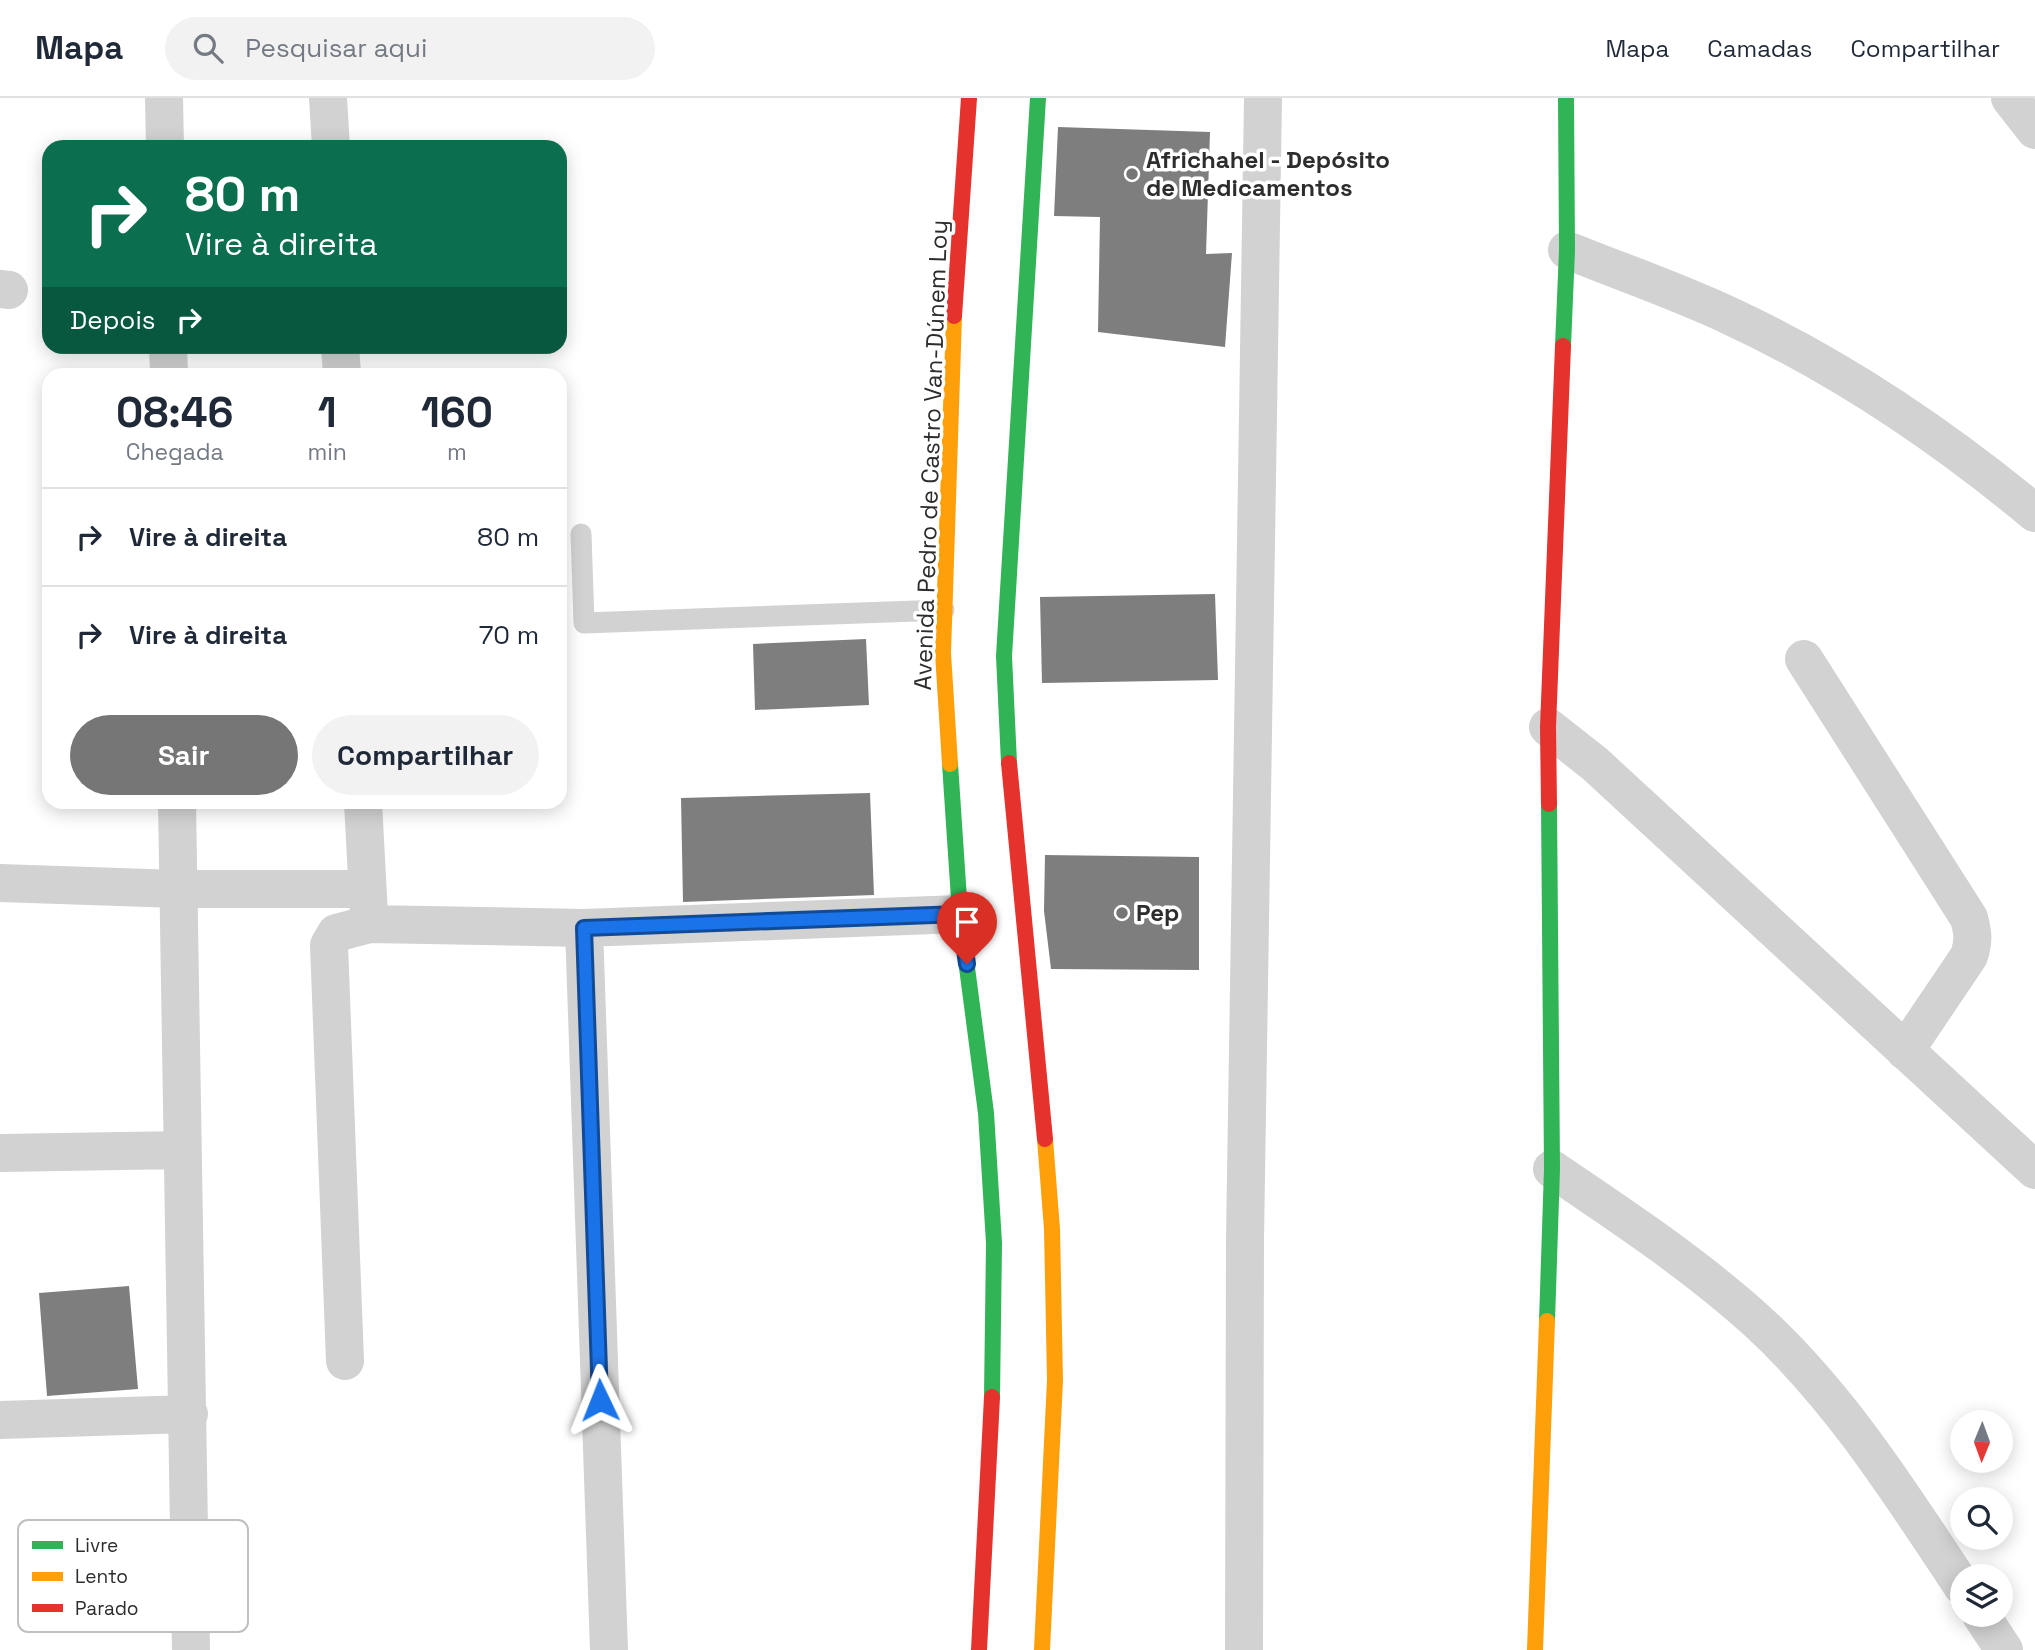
<!DOCTYPE html>
<html lang="pt">
<meta charset="utf-8">
<style>
:root{--surface:#fff;--page:#f2f2f3;--text:#1f2937;--muted:#747a83;--line:#e0e1e3;--accent:#767676}
body{margin:0;font-family:"Space Grotesk",sans-serif;background:var(--page);color:var(--text);height:100vh;display:flex;flex-direction:column;font-size:26px;white-space:nowrap}
*{box-sizing:border-box;margin:0}
p{font-size:23px;color:var(--muted)}
.icon{flex:none;width:38px;height:38px;fill:none;stroke:currentColor;stroke-width:2;stroke-linecap:round;stroke-linejoin:round}
.map{position:relative;flex:1;overflow:hidden}
.sheet{position:absolute;left:42px;top:270px;width:525px;height:441px;display:flex;flex-direction:column;background:var(--surface);border-radius:21px;box-shadow:0 4px 18px #0003}
.sheet>*{flex:none}
.hud{position:absolute;left:42px;top:42px;width:525px;height:214px;border-radius:21px;box-shadow:0 4px 18px #0003;background:#0b6e4f;color:#fff;overflow:hidden}
.needle{width:46px;rotate:181deg}
.tools{position:absolute;left:1950px;top:1312px;display:grid;gap:14px}
.tools a{display:grid;place-items:center;width:63px;height:63px;border-radius:50%;background:var(--surface);box-shadow:0 4px 18px #0003;font-size:35px}
.pin{position:absolute;display:grid;place-items:center;width:60px;height:60px;color:#fff;margin:-72px -30px;border-radius:50% 50% 50% 0;rotate:-45deg;box-shadow:0 0 7px #0007}
.pin .icon{rotate:45deg}
.me{position:absolute;width:77px;margin:-38px;rotate:358deg;stroke-linejoin:round;filter:drop-shadow(0 0 5px #0008)}
.turn{display:flex;align-items:center;gap:24px;height:147px;padding:0 28px;font-size:32px}
.turn .icon{width:91px;height:91px;stroke-width:2.5}
.turn b{display:block;font-size:49px;line-height:60px}
.then{display:flex;align-items:center;height:66px;padding:0 28px;background:#0003;gap:14px;font-size:26px}
.eta{display:flex;justify-content:space-evenly;align-items:center;height:119px;text-align:center}
.eta b{font-size:42px;font-weight:600;line-height:49px}
.cta{display:flex;gap:14px;margin-top:auto;padding:14px 28px}
.cta a{flex:1;height:80px;border-radius:42px;background:var(--accent);color:#fff;font-size:28px;font-weight:600;line-height:80px;text-align:center}
.cta a+a{background:var(--page);color:var(--text)}
ul{padding:0;list-style:none}
li{display:flex;align-items:center;gap:21px;height:98px;padding:0 28px;border-top:2px solid var(--line)}
li div{flex:1}
li b{display:block;font-size:26px}
li em{font-style:normal}
header{display:flex;align-items:center;gap:42px;box-sizing:border-box;height:98px;padding:0 35px;background:var(--surface);border-bottom:2px solid var(--line)}
header strong{font-size:33px}
nav{display:flex;gap:38px;margin-inline-start:auto;font-size:24px}
.search{width:490px;height:63px;background:var(--page);display:flex;align-items:center;gap:18px;box-sizing:border-box;padding:0 24px;border-radius:38px;color:var(--muted);font-size:26px}
.map>svg:first-child{display:block}
</style>
<header>
<strong>Mapa</strong>
<div class="search"><svg class="icon" aria-label="search" viewBox="0 0 24 24"><circle cx="10" cy="10" r="6"/><path d="M15 15l6 6"/></svg>Pesquisar aqui</div>
<nav><a>Mapa</a><a>Camadas</a><a>Compartilhar</a></nav>
</header>
<div class="map">
<svg width="2035" height="1552" viewBox="0 0 2035 1552">
<rect width="100%" height="100%" fill="#fff"/>
<path fill="#7e7e7e" d="M1058,29L1210,34L1206,156L1232,155L1225,249L1098,234L1100,119L1054,118Z
M1215,496L1218,582L1042,585L1040,499Z
M866,541L869,607L755,612L753,546Z
M870,695L874,797L683,804L681,700Z
M1045,757L1199,759V872L1051,871L1044,813Z
M129,1188L138,1291L47,1298L39,1195Z"/>
<g fill="none" stroke-linecap="round" stroke-linejoin="round">
<path stroke="#d2d2d2" stroke-width="21" d="M581,436L584,525L944,512"/>
<path stroke="#d2d2d2" stroke-width="38" d="M164,0L165,49
M328,0L331,49
M2010,0L2035,32
M1567,152C1621,174 1677,193 1730,218C1840,269 1942,338 2035,415
M0,191L9,192
M168,248L169,276
M340,248L342,276
M1804,561L1969,820C1973,835 1974,843 1969,858L1905,953
M1548,629L1595,666L2035,1072
M177,704L191,1552
M363,704L369,817
M0,785L178,791H367
M584,830L609,1552
M0,1055L182,1052
M1552,1071C1623,1119 1694,1166 1757,1223C1840,1299 1901,1396 1962,1488
M345,1263L329,847L336,835L370,826L584,830L960,816
M0,1322L189,1316
M1981,1517L2004,1552
M1244,1552L1245,1141L1263,0"/>
<path stroke="#30b455" stroke-width="16" d="M1563,248L1567,152L1566,0
M1009,665L1004,558L1038,0
M950,666L960,816L986,1015L994,1145L992,1299
M1547,1223L1552,1071L1549,706"/>
<path stroke="#ff9f0a" stroke-width="16" d="M950,666L943,555L954,218
M1042,1552L1055,1282L1052,1131L1045,1041
M1535,1552L1547,1223"/>
<path stroke="#e5322d" stroke-width="16" d="M954,218L969,0
M1009,665L1045,1041
M1549,706L1548,629L1563,248
M979,1552L992,1299"/>
</g>
<g fill="none" stroke-linecap="round" stroke-linejoin="round">
<defs>
<path id="route" d="M600,1302L584,830L960,816L967,866"/>
</defs>
<use href="#route" stroke="#114b97" stroke-width="18"/>
<use href="#route" stroke="#1a73e8" stroke-width="12"/>
</g>
<g fill="#767676" stroke="#fff" stroke-width="2.5">
<circle cx="1132" cy="76" r="7"/>
<circle cx="1122" cy="815" r="7"/>
</g>
<g text-anchor="middle" stroke-width="7" stroke-linejoin="round" paint-order="stroke">
<g font-size="24" font-weight="bold" fill="#2d2d2d" stroke="#fff" text-anchor="start">
<text x="1146" y="70">Africhahel - Depósito<tspan x="1146" dy="28">de Medicamentos</tspan></text>
<text x="1136" y="823">Pep</text>
</g>
<g font-size="24" fill="#2d2d2d" stroke="#fff">
<text transform="translate(931 357) rotate(-88)" y="8">Avenida Pedro de Castro Van-Dúnem Loy</text>
</g>
</g>
<rect x="18" y="1422" width="230" height="112" rx="10" fill="#fff" stroke="#c0c0c0" stroke-width="2"/>
<rect x="32" y="1443" width="31" height="8" fill="#30b455"/>
<rect x="32" y="1474" width="31" height="9" fill="#ff9f0a"/>
<rect x="32" y="1506" width="31" height="8" fill="#e5322d"/>
<g font-size="19" fill="#2d2d2d">
<text x="75" y="1454">Livre</text>
<text x="75" y="1485">Lento</text>
<text x="75" y="1517">Parado</text>
</g>
</svg>
<div class="tools">
<a><svg class="needle" viewBox="-14 -14 28 28"><path d="M0-13l5 13h-10z" fill="#e53935"/><path d="M0 13l5-13h-10z" fill="#747a83"/></svg></a>
<a><svg class="icon" aria-label="search" viewBox="0 0 24 24"><circle cx="10" cy="10" r="6"/><path d="M15 15l6 6"/></svg></a>
<a><svg class="icon" aria-label="layers" viewBox="0 0 24 24"><path d="M12 4l9 5-9 5-9-5zM3 14l9 5 9-5"/></svg></a>
</div>
<div class="pin" style="left:967px;top:866px;background:#d93025"><svg class="icon" aria-label="arrive" viewBox="0 0 24 24"><path d="M6 21V4h12l-3 4 3 4H6"/></svg></div>
<svg class="me" style="left:600px;top:1302px" viewBox="-20 -20 40 40"><path d="M0-17L14 15 0 8-14 15z" fill="#1a73e8" stroke="#fff" stroke-width="4"/></svg>
<div class="hud">
<div class="turn"><svg class="icon" aria-label="right" viewBox="0 0 24 24"><path d="M7 20v-9h11M14 6l5 5-5 5"/></svg><div><b>80 m</b>Vire à direita</div></div>
<div class="then">Depois<svg class="icon" aria-label="right" viewBox="0 0 24 24"><path d="M7 20v-9h11M14 6l5 5-5 5"/></svg></div>
</div>
<section class="sheet">
<div class="eta">
<div><b>08:46</b><p>Chegada</p></div>
<div><b>1</b><p>min</p></div>
<div><b>160</b><p>m</p></div>
</div>
<ul>
<li><svg class="icon" aria-label="right" viewBox="0 0 24 24"><path d="M7 20v-9h11M14 6l5 5-5 5"/></svg><div><b>Vire à direita</b></div><em>80 m</em></li>
<li><svg class="icon" aria-label="right" viewBox="0 0 24 24"><path d="M7 20v-9h11M14 6l5 5-5 5"/></svg><div><b>Vire à direita</b></div><em>70 m</em></li>
</ul>
<div class="cta"><a>Sair</a><a>Compartilhar</a></div>
</section>
</div>
